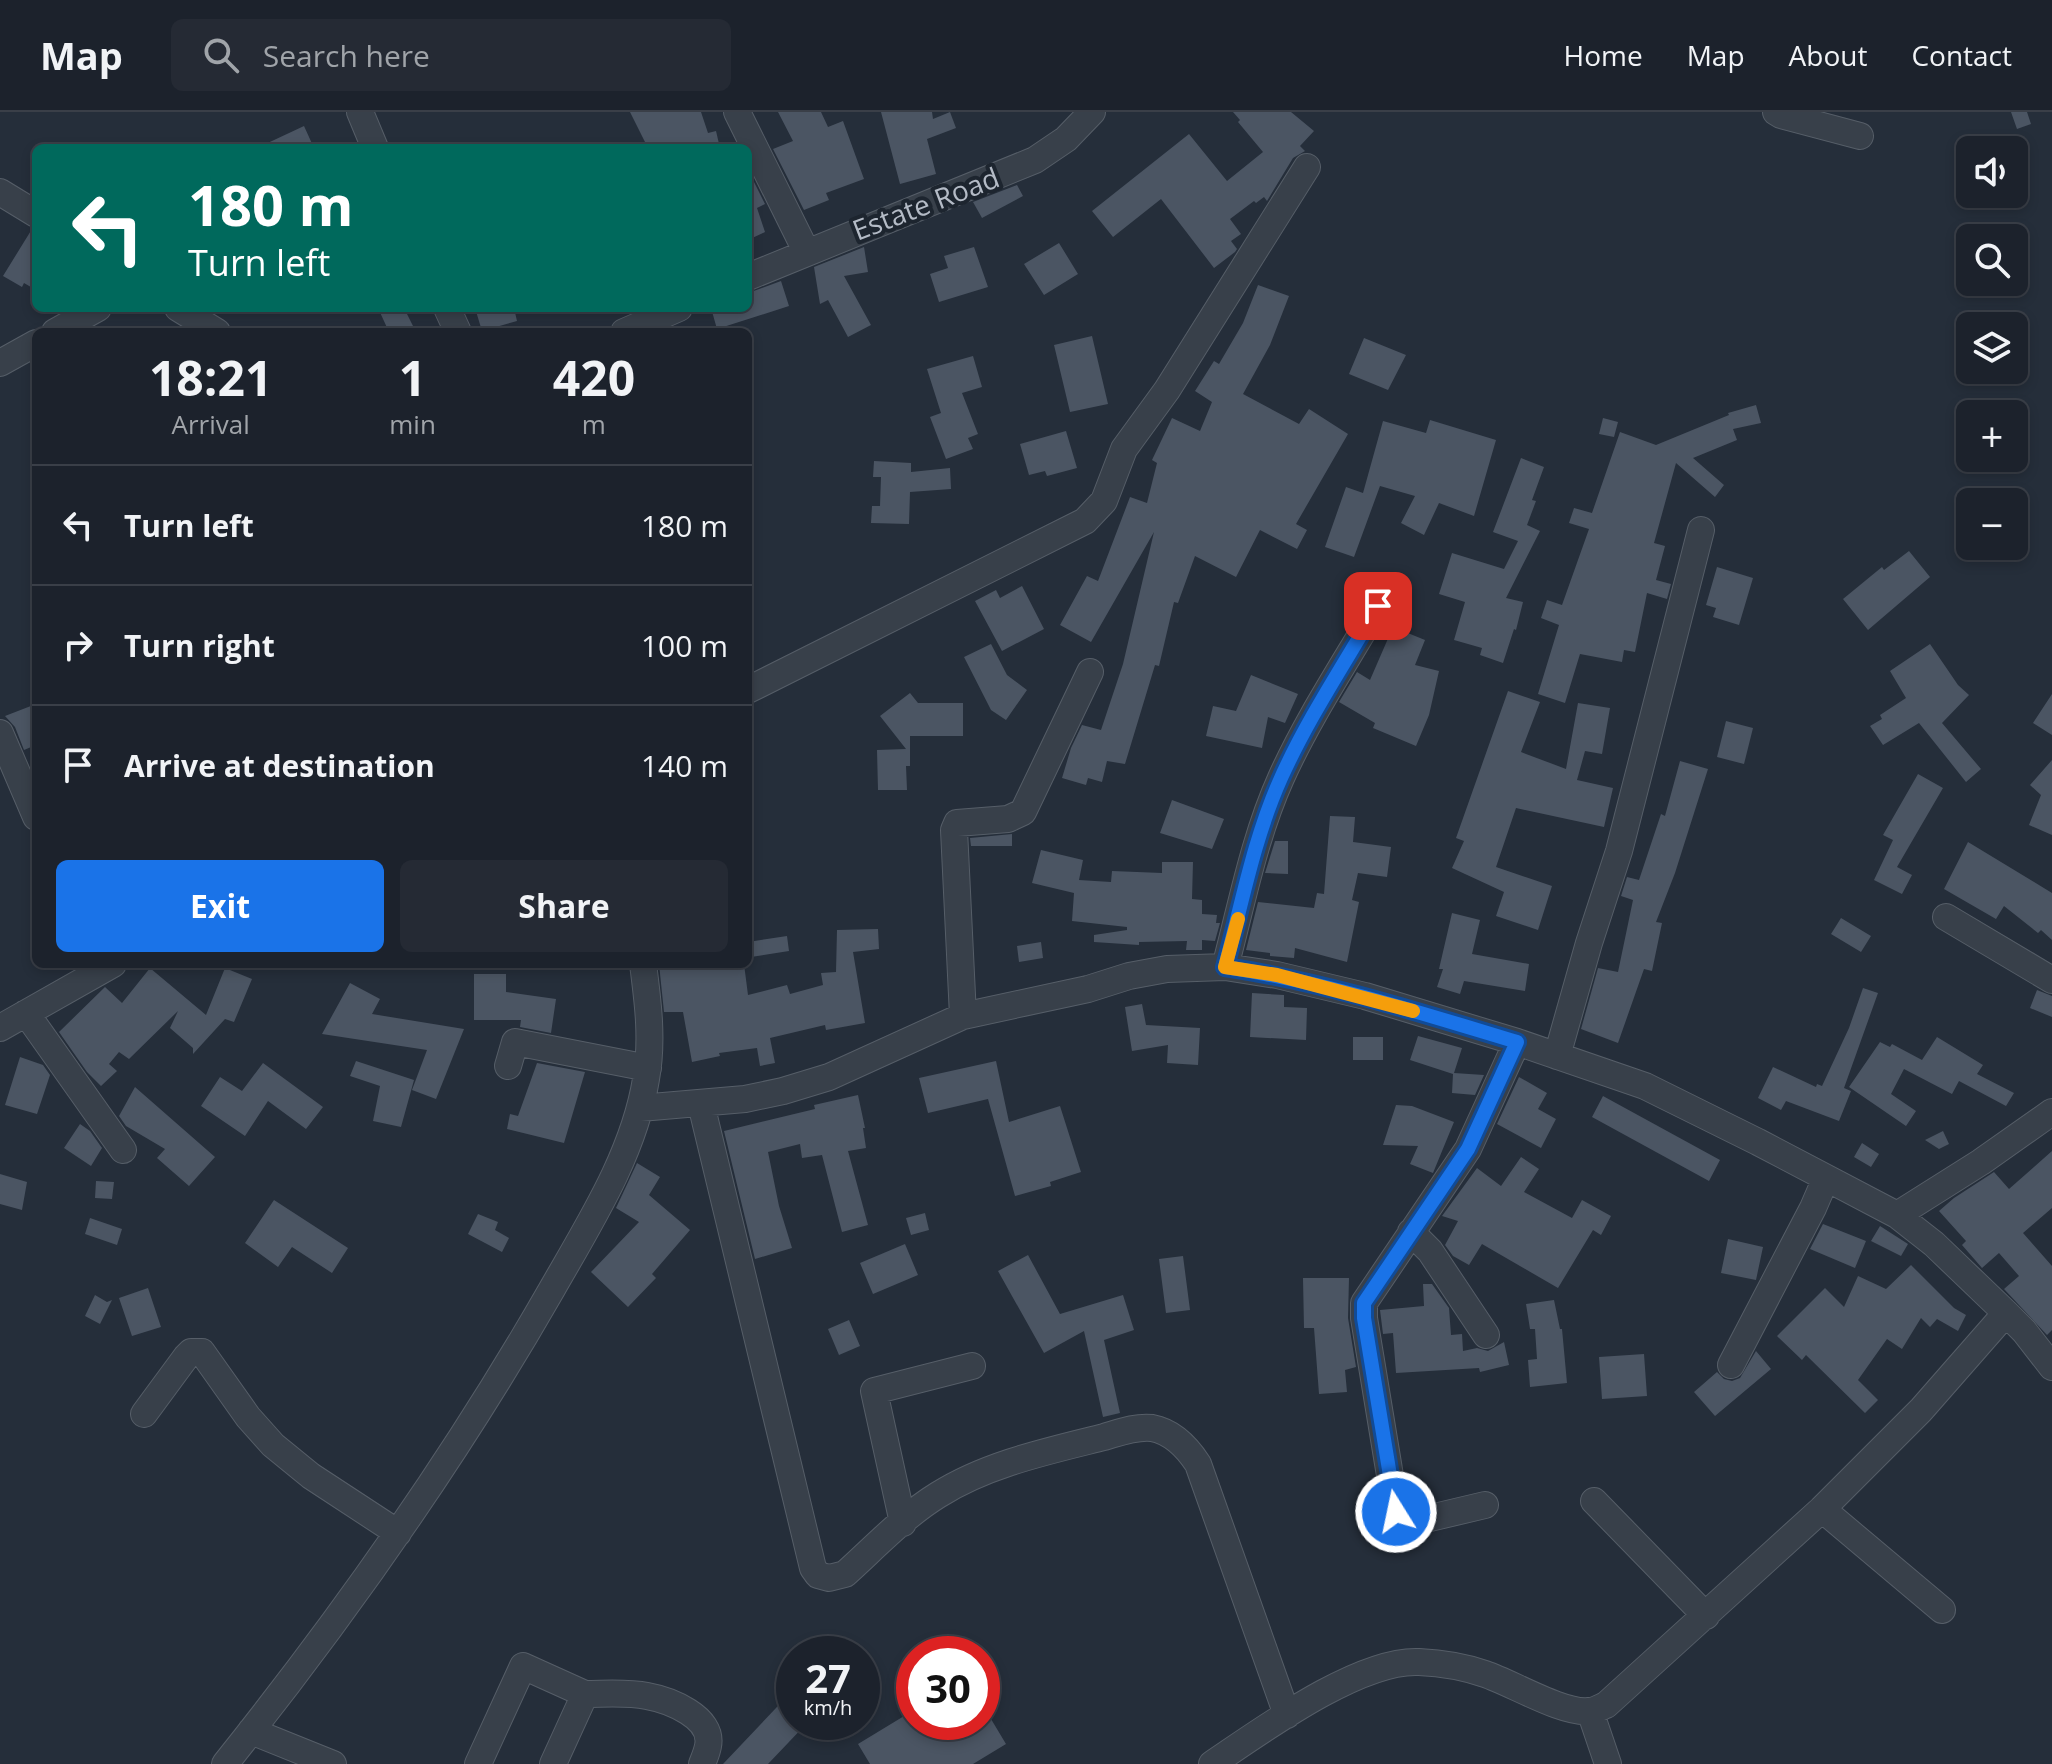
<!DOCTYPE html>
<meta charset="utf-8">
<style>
:root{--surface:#1c222c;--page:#252a34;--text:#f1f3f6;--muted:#a0a4a9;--line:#3a3f48;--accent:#1a73e8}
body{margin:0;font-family:"Open Sans",sans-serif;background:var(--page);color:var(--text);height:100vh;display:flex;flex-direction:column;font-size:30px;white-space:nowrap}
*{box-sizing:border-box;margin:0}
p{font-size:26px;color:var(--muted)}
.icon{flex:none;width:44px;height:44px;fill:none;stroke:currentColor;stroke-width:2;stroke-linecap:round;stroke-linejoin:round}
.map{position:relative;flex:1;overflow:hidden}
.side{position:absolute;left:32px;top:216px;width:720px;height:640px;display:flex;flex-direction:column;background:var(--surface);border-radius:12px;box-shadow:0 4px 12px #0003,0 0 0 2px var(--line)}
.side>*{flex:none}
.banner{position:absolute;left:32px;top:32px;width:720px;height:168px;border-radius:12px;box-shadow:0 4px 12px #0003,0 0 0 2px var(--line);background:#00695c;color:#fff;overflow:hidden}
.controls{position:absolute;left:1956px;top:24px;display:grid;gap:16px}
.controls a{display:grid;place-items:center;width:72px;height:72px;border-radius:12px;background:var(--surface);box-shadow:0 4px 12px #0003,0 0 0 2px var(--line);font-size:40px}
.speed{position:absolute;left:776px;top:1524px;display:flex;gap:16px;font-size:40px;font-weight:700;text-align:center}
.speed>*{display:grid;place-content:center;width:104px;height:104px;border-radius:50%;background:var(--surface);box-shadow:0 4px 12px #0003,0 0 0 2px var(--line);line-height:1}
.speed small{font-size:20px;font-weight:400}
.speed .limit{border:12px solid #d22;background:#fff;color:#111}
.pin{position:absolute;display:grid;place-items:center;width:68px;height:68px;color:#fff;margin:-34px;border-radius:16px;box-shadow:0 4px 12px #0006}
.me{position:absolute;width:88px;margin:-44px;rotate:350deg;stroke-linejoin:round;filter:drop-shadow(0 0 6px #0008)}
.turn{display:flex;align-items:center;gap:28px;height:168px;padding:0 24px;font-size:36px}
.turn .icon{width:104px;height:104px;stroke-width:2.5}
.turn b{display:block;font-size:56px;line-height:68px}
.eta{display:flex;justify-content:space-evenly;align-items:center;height:136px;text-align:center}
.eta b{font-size:48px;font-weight:700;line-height:56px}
.button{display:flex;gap:16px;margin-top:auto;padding:16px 24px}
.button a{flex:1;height:92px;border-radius:12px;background:var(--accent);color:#fff;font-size:32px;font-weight:700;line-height:92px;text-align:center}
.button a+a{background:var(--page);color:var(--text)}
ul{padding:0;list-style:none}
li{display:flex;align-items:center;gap:24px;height:120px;padding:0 24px;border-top:2px solid var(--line)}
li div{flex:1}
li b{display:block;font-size:30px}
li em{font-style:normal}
header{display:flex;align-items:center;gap:48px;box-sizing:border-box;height:112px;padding:0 40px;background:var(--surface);border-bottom:2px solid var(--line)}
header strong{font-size:38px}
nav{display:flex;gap:44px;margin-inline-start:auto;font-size:28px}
.search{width:560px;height:72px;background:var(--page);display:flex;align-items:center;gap:20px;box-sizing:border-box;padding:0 28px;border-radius:12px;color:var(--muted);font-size:30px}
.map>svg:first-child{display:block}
</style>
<header>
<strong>Map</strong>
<div class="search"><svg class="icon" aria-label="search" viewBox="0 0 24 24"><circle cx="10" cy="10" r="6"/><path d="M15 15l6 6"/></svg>Search here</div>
<nav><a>Home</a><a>Map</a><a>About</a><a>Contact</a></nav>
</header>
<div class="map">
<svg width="2052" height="1652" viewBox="0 0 2052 1652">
<rect width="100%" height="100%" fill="#252e3a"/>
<path fill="#4b5563" d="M630,0H701L708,21L716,19L720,36H670L669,32L661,36H648Z
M778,0H821L828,15L843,9L864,67L826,81L829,88L804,98L773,37L793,29Z
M881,0H932L933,7L950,0L956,16L927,27L936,62L900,72Z
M1233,0H1291L1314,19L1300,34L1305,39L1293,46L1267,89L1264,85L1256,91L1254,89L1230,107L1241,122L1231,129L1237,137L1235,140L1214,156L1161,87L1113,125L1092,99L1189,22L1227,69L1263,40L1238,10L1240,8Z
M2011,0H2027L2031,12L2017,17Z
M304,14L314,36H257Z
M753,68L765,92L757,96L765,120L748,128V71Z
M1017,73L1023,84L982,106L973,90Z
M32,117L36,118V178L24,171L22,175L3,164Z
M1059,131L1078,162L1044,183L1024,152Z
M864,135L868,160L844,164L871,213L848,225L828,188L820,192L814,155Z
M974,135L988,175L939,190L930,162L948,156L944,144Z
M781,169L789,194L717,217L711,196H748V181Z
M1258,173L1289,184L1270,233L1243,282L1299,312L1309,297L1348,322L1296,412L1307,418L1297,437L1260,418L1236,465L1195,444L1178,491L1174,490L1159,554L1155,553L1125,652L1107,649L1102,670L1088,666L1086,673L1062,666L1071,636L1082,613L1101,618L1123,552L1154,420L1091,530L1060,513L1087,464L1098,469L1130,385L1147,391L1157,351L1152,348L1172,306L1200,319L1212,290L1195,279L1214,249L1219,252L1243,211Z
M378,196H404L416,220H389Z
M475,196H514L517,209L482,219Z
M1092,224L1108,292L1070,300L1054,233Z
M1364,226L1406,243L1388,278L1349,262Z
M973,244L982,275L962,281L978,322L968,326L973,337L946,347L930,305L941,301L927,257Z
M1756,293L1761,311L1733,317L1737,328L1693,346L1724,373L1715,385L1676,351L1654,431L1665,434L1656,468L1671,472L1667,487L1647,481L1635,540L1624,538L1622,550L1580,542L1565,591L1538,582L1559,513L1541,506L1547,488L1562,493L1589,417L1569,411L1574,396L1592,401L1620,320L1656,333L1729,303L1728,301Z
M1603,306L1618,310L1614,325L1599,322Z
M1430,308L1496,328L1474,404L1439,391L1424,423L1401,411L1415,384L1380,374L1354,445L1325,435L1346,375L1363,381L1383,309L1426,321Z
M1066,319L1077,356L1047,364L1045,359L1029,363L1020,332Z
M1521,346L1544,355L1532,388L1536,389L1527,413L1540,419L1506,486L1523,490L1516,518L1514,517L1503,551L1480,543L1482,536L1454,528L1465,490L1439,482L1452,441L1504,457L1518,429L1493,420Z
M874,349L911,351V360L950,356L951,377L910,380L909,412L871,411L872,394H880L881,365H873Z
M1909,439L1930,465L1868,518L1843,487L1882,455L1884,458Z
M1717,455L1753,466L1739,513L1713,505L1716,496L1706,493Z
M1022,474L1044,517L1002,539L975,489L996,478L1000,486Z
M1393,515L1425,528L1415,553L1439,559L1429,603L1416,634L1373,616L1375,611L1339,590L1357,560L1370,568Z
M991,532L1007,563L1027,578L1006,608L991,598L964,545Z
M1930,532L1958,573L1969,583L1942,611L1981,657L1966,670L1919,611L1883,633L1870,614L1882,607L1880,603L1906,586L1890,559Z
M1251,563L1298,582L1285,611L1268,605L1262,636L1206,624L1213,594L1236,599Z
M1508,579L1540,590L1521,640L1566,657L1578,591L1610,596L1602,642L1585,639L1577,668L1613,676L1604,715L1516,696L1496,755L1552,774L1538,818L1496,804L1504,780L1452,756L1464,729L1456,726Z
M910,581L918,591H963V624H910V654H906L907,678H878L877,638L906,637L880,604Z
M2052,582V623L2033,611Z
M36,592V633L24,638L15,615L5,604Z
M1726,609L1753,616L1744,652L1717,645Z
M2052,648V723L2029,713L2041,683L2030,673Z
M1680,649L1708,657L1675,761L1656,810L1662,811L1652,859L1644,857L1618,931L1581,917L1598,856L1618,860L1633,788L1621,784L1627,765L1639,768L1661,702L1665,704Z
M1918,662L1943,676L1897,755L1912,763L1902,782L1874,768L1893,728L1883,723Z
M1172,688L1224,707L1212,737L1160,721Z
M1330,704L1355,705L1353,730L1391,735L1387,765L1358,761L1352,788L1359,790L1347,850L1295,836L1294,846L1270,844V841L1246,838L1258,790L1314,796L1317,781L1324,782Z
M1012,722V734H971L970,726Z
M1275,729H1288V762L1265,761Z
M1968,730L2052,781V828L2041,818L2038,821L2004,794L1996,807L1944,777Z
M1041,738L1083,748L1079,768L1111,770L1112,759L1162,761V750H1193L1192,787L1202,788V802L1217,803L1216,811H1220L1215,829L1202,828V838H1186L1187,829L1139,830V833L1094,830V823L1127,818V815L1072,809L1074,781L1032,771Z
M1452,801L1480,808L1472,842L1529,852L1525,879L1464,869L1460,882L1437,875L1443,857H1439Z
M1841,806L1871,824L1861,840L1831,822Z
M878,817L879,837L853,840L865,911L826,918L825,913L770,926L775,951L760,954L757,936L719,941L720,944L692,950L683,900H664L659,852H744L748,883L787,873L790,882L823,873L821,861L836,860L837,818Z
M787,824L789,839L751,845L748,830Z
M1041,830L1043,846L1019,850L1017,834Z
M150,856L206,903L225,856L252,867L234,910L225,907L193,942V936L170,916L178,899L129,947L119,940L109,952L117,959L101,974L87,960L59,920L105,875L122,891Z
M474,862H506V880L556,887L551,921L520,915L521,908H474Z
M350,871L380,887L372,902L464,917L436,987L412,978L427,938L322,922Z
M1863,876L1878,881L1844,976L1851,979L1839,1009L1786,989L1781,998L1758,986L1773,955L1816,975L1817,972L1822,974L1849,916Z
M2037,878L2052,884V905L2030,896Z
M1252,881L1284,883V895L1307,896L1306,928L1250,925Z
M1142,892L1146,913L1200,916L1198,953L1167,951L1168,933L1132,939L1125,895Z
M1418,924L1462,936L1454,961L1484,963L1475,983L1452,981L1453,962L1410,948Z
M1353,925H1383V948H1353Z
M1937,925L1983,953L1977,962L2014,981L2006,994L1959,969L1952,982L1904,957L1891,982L1916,999L1906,1014L1849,975L1880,930L1890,935L1892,932L1922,948Z
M20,945L43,953L50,963L37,1002L5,993Z
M356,949L414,968L401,1015L373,1009L380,974L350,964Z
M996,949L1009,1010L1060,994L1081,1060L1050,1070L1051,1074L1015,1084L988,987L928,1001L919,966Z
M263,951L323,995L306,1017L268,989L245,1024L201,994L220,965L242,979Z
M537,951L585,960L564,1031L507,1017L510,1002L518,1004Z
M1519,965L1547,981L1538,997L1556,1007L1541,1036L1497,1012Z
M135,975L215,1045L189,1074L157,1046L165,1037L126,1014L119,1004Z
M858,983L865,1016H863L866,1036L848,1039L868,1113L842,1120L822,1043L802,1046L800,1032L768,1040L779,1094L792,1136L755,1147L724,1019L815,997L814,993Z
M1603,984L1720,1048L1709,1069L1592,1005Z
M1396,993L1412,994L1454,1010L1433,1061L1410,1052L1418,1034L1383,1033Z
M80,1012L90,1019L102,1036L91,1054L64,1036Z
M1943,1019L1949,1032L1939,1037L1925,1028Z
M1862,1031L1879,1042L1871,1055L1854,1045Z
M2052,1039V1096L2023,1121L2052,1154V1218L2047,1223L2004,1177L2019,1164L1999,1141L1982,1156L1962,1133L1966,1129L1939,1099L1954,1086L1994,1060L2009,1077Z
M1521,1045L1539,1057L1524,1080L1572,1106L1582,1088L1611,1104L1601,1123L1593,1118L1558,1176L1482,1132L1469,1153L1453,1144L1445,1133L1458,1109L1442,1104L1477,1056L1501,1074Z
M637,1051L660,1065L649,1083L690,1118L652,1162L656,1166L628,1195L591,1160L639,1110L616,1096Z
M0,1062L27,1070L22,1098L0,1092Z
M96,1069L114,1070L112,1087L95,1086Z
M274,1088L348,1136L332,1161L292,1135L278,1155L245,1131Z
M925,1101L929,1118L911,1123L906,1106Z
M478,1102L498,1110L495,1118L509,1126L502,1140L468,1122Z
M90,1106L122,1117L117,1133L85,1122Z
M1823,1112L1866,1129L1855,1156L1810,1137Z
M1880,1114L1908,1132L1901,1144L1871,1129Z
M1728,1127L1763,1135L1756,1168L1721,1161Z
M905,1132L918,1163L873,1182L860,1151Z
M1028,1143L1060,1202L1123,1183L1134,1218L1104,1228L1120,1301L1103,1305L1084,1219L1044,1241L998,1159Z
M1183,1144L1190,1198L1166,1201L1159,1147Z
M1911,1153L1954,1196L1966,1203L1958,1219L1937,1207L1930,1215L1921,1206L1902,1237L1887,1227L1858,1268L1878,1288L1865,1301L1806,1243L1802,1248L1777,1224L1825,1176L1844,1195L1858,1164L1886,1177Z
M1303,1166H1349L1348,1206L1356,1255L1345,1258L1347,1280L1319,1282L1314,1216H1304Z
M1423,1172H1432L1449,1196L1451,1223L1462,1222L1463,1239L1477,1236L1488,1239L1504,1230L1509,1253L1480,1260L1479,1256L1396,1261L1393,1221L1383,1222L1380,1198L1424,1194Z
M148,1176L161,1215L132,1224L119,1186Z
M95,1183L107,1190L112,1188L100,1212L85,1204Z
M1554,1188L1560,1217H1562L1567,1271L1530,1275L1528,1248L1537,1247L1535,1217H1530L1526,1192Z
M849,1208L860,1234L839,1243L828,1217Z
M1756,1239L1771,1257L1715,1304L1694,1280L1717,1260L1724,1267L1732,1269L1740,1266Z
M1644,1242L1647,1284L1602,1287L1599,1245Z
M794,1577V1610H808L768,1652H723Z
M914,1598V1610H986L991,1607L1006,1632L973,1652H870L858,1632Z"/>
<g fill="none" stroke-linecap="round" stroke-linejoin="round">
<defs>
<path id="minor" d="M360,0L375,36
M737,0L806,139
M1776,0L1781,3L1860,24
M0,80L36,102
M748,165L1035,48L1066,27L1092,0
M178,196L217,220
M447,196L458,220
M55,220L98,196
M624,220L679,196
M0,251L36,231
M748,578L1085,409L1104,389L1124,337L1167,278L1307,55
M0,621L36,705
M1946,805L2052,868
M1225,855C1242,791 1254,726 1281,666C1308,606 1345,551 1378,494
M26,901L123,1038
M963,904L954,718L957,711L1008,707L1023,700L1090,560
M0,916L113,852
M1557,944L1589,831L1619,739L1701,418
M508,954L515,930L648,956
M701,992L813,1456L818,1463L829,1466L845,1462C874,1436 904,1404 938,1383C987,1352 1048,1339 1104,1325C1118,1321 1136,1314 1152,1316C1173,1320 1187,1335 1198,1352L1287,1603
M640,996L745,987L783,979L829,965L963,904L1088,877L1129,864L1167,857L1225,855L1277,863L1365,884L1517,930L1645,974L1758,1030L1897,1103L1934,1132L2006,1201L2024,1219L2052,1255
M1897,1103L1981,1050L2052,1000
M1411,1120L1430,1139L1486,1223
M1731,1253L1813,1096L1826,1066
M144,1302L186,1245L191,1240H202L248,1305L273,1333L311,1364L398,1421
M1594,1389L1706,1504
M1485,1393L1409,1411L1402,1409L1396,1400L1364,1206V1191L1468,1037L1517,930
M1822,1397L1942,1498
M903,1411L874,1279L972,1254
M585,1582C605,1582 627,1580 647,1584C669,1588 714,1605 708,1634C707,1640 704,1647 702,1652
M1590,1599L1608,1652
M251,1619L333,1652
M225,1652C345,1502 457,1343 552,1177C589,1112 634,1042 646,967C653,929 648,890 643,852
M478,1652L523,1554L585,1582L553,1652
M1212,1652C1261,1619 1359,1547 1419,1550C1441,1551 1465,1555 1485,1562C1512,1571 1563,1602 1589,1599C1594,1599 1601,1595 1606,1593L1822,1397L1921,1298L2006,1201"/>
</defs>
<use href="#minor" stroke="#565e68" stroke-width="28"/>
<use href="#minor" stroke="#38404a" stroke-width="26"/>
</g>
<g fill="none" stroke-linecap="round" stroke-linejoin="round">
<defs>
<path id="route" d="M1378,494C1345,551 1308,606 1281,666C1254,726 1242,791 1225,855C1325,870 1421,901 1517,930L1468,1037L1364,1191V1206L1396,1400"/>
</defs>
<use href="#route" stroke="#114b97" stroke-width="20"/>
<use href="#route" stroke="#1a73e8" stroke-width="14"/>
<path stroke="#f59e0b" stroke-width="14" d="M1238,807L1225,855L1277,863L1413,899"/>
</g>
<g text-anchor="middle" stroke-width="8" stroke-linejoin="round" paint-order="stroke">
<g font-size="28" fill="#b4bbc6" stroke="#1d252f">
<text transform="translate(926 92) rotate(-21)" y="10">Estate Road</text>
</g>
</g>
</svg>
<div class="controls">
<a><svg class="icon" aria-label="sound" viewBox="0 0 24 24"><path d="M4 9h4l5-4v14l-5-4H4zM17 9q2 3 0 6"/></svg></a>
<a><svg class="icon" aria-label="search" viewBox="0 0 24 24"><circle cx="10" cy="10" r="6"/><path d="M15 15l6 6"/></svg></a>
<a><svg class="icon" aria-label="layers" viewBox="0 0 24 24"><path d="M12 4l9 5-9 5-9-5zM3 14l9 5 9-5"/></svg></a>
<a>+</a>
<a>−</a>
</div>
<div class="speed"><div>27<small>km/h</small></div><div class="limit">30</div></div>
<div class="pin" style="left:1378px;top:494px;background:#d93025"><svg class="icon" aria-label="arrive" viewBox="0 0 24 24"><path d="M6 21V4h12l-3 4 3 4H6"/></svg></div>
<svg class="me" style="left:1396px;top:1400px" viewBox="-20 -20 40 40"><circle r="17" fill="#1a73e8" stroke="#fff" stroke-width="3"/><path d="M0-11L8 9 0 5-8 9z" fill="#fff"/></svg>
<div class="banner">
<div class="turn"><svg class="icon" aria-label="left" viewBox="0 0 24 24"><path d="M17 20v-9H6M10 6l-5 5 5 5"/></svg><div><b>180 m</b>Turn left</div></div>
</div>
<section class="side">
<div class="eta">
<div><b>18:21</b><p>Arrival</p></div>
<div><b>1</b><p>min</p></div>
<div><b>420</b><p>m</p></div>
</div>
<ul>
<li><svg class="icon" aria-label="left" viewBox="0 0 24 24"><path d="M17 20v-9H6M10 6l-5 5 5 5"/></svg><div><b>Turn left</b></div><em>180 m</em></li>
<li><svg class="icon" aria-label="right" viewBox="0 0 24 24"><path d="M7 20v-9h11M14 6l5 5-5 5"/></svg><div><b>Turn right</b></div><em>100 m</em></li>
<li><svg class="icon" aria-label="arrive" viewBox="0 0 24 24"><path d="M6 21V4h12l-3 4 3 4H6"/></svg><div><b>Arrive at destination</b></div><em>140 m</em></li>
</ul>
<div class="button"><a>Exit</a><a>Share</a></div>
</section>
</div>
